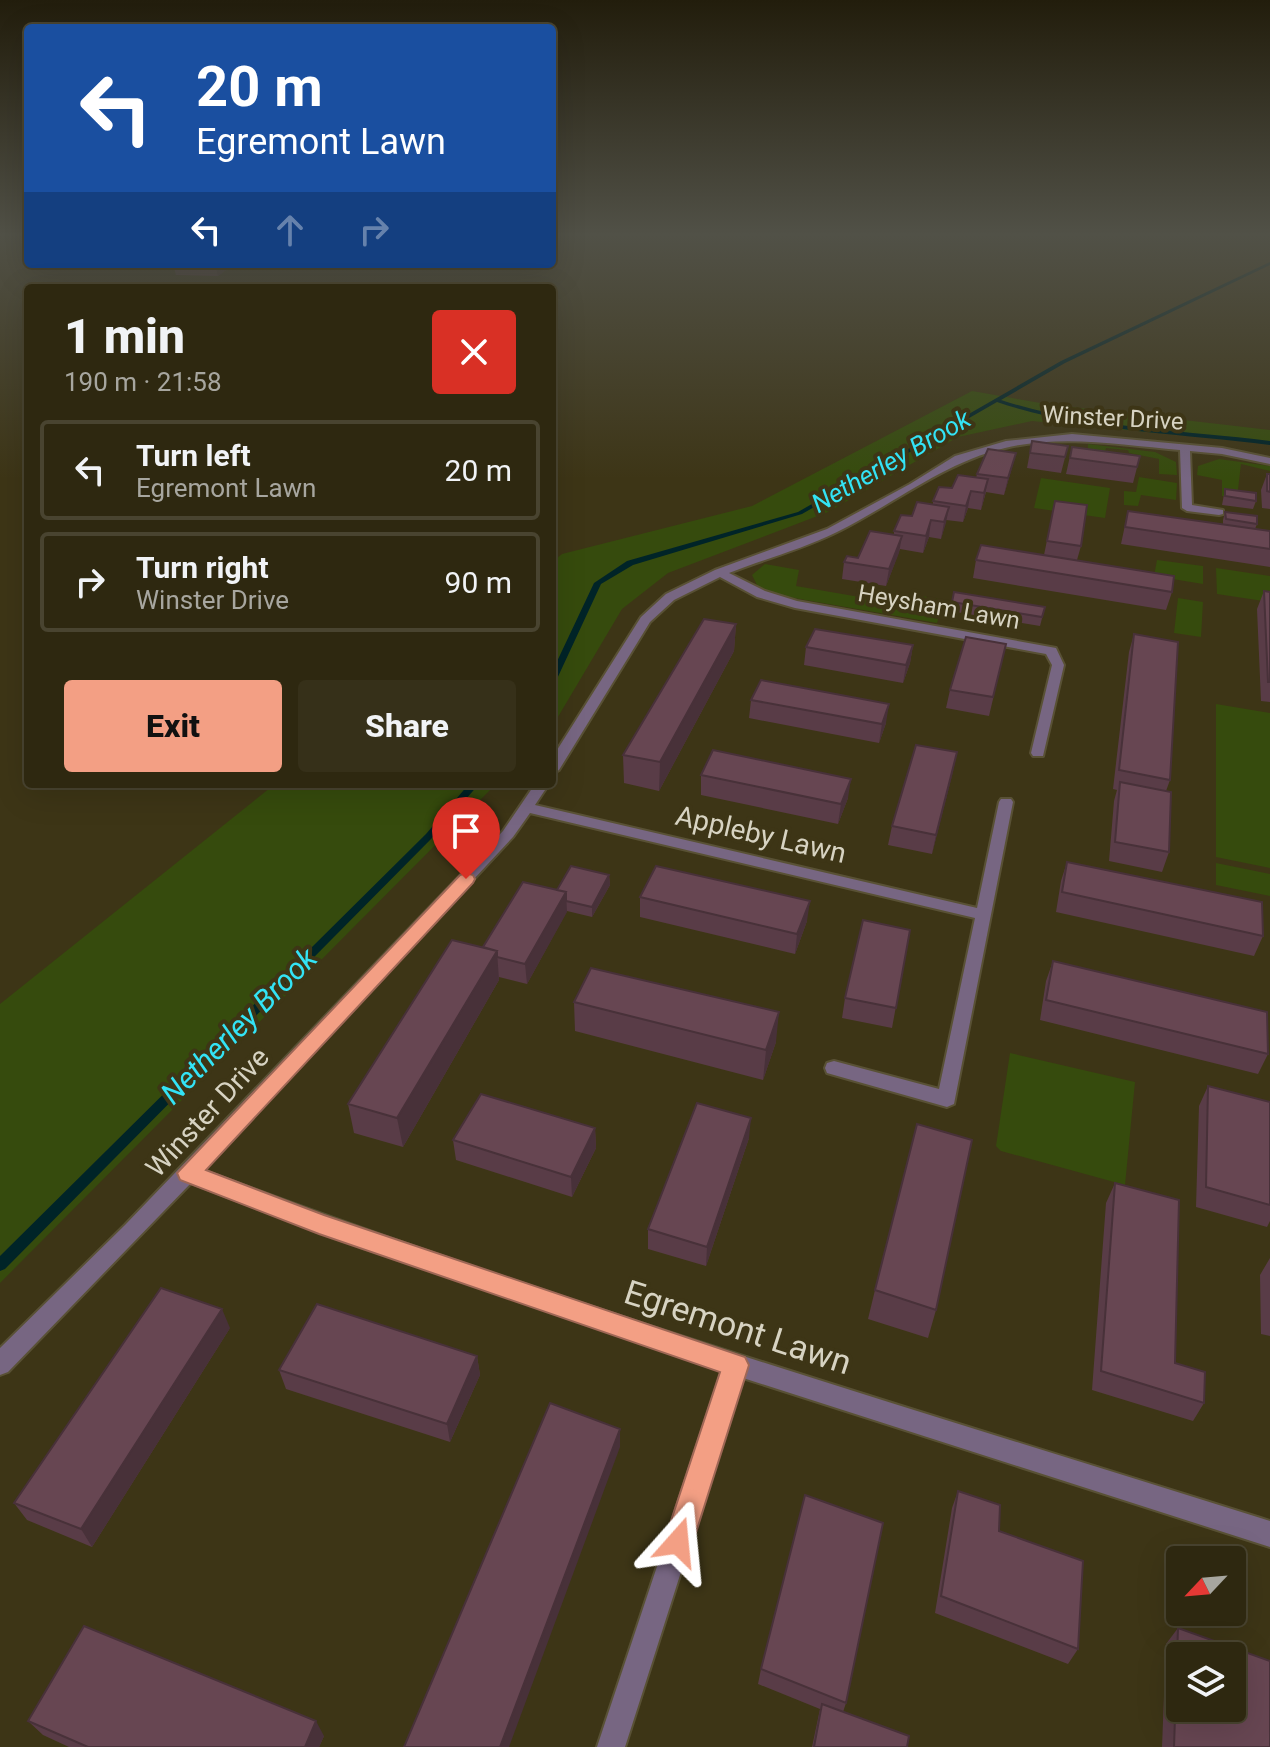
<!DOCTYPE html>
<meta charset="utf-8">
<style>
:root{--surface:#2e2810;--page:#363019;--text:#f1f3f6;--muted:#a7a69f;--line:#494430;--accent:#f39f84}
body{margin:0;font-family:Roboto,sans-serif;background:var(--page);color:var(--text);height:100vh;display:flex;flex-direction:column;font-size:30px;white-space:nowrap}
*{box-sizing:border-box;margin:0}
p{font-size:26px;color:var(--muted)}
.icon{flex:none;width:44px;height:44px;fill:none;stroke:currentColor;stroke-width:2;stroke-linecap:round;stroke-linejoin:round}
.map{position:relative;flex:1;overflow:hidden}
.drawer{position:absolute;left:24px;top:284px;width:532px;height:504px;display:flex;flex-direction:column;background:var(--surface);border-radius:8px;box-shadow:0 8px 32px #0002,0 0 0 2px var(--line)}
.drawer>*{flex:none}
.top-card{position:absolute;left:24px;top:24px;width:532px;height:244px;border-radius:8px;box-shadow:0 8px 32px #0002,0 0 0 2px var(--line);background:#1a4fa0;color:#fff;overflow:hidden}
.needle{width:52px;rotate:244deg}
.controls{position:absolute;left:1166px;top:1546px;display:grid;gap:16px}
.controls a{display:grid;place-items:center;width:80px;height:80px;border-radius:8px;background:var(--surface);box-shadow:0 8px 32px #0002,0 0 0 2px var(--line);font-size:40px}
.pin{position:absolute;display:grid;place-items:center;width:68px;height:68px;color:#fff;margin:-82px -34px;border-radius:50% 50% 50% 0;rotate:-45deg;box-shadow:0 0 8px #0007}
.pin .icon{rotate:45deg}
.me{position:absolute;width:88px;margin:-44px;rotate:18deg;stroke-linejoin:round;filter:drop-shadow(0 0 6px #0008)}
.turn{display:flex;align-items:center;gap:28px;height:168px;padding:0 40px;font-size:36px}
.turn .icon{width:104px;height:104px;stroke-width:2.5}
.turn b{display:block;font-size:56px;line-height:68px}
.lanes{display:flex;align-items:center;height:76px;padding:0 40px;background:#0003;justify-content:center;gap:40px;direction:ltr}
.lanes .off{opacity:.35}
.round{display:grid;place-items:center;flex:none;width:84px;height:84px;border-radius:8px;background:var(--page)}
.head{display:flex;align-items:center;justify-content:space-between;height:136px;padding:0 40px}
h1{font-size:48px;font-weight:800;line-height:60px}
.button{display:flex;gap:16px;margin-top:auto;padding:16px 40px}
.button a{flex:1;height:92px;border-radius:8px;background:var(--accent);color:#111;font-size:32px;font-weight:800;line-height:92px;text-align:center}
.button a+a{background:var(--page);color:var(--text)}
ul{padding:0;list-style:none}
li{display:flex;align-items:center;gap:24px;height:100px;margin:0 16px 12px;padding:0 24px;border:4px solid var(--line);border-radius:8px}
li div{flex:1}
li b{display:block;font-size:30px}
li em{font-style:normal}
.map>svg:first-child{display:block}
</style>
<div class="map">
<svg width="1270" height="1747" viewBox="0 0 1270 1747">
<rect width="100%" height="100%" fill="#3d3516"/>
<path fill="#364b0d" d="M972,391L1046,404L1270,430V441L1263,443L1032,421L958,437L828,512L668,573L622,609L552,727V562L562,554L752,506Z
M1088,444L1155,452L1176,462L1177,475L1159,474V459L1129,453L1128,450L1106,448L1105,453L1088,450Z
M1219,459L1270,466V471L1241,464L1237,498L1222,496V480L1197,475L1198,466Z
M1139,477L1177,483L1176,500L1141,495L1138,506L1124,505V491L1136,492Z
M1041,478L1110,488L1105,518L1034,508Z
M1157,560L1203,566V584L1154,576Z
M765,564L799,570L796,586L877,600L883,589L944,600L937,623L771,594L759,589L752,575Z
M1216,568L1270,576V602L1217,594Z
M1178,598L1203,602L1201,637L1174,633Z
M1216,704L1270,713V868L1216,857Z
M275,784H496L0,1283V1004Z
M1216,863L1270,874V896L1216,885Z
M1010,1053L1135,1082L1125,1185L1001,1151L996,1146Z"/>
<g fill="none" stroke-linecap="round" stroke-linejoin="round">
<path fill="#002428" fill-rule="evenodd" d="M1270,262V265L1065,363L1001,400C1088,428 1180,430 1270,441V445C1178,433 1086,432 997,402L802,514L633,565L601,584L556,681L552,683V672L594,583L627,561L798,512L1061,361Z
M469,784H479L432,838L5,1269L0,1271V1256L426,834Z"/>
<defs>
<path id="street" d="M1072,434L1222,448L1270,458V464L1222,454L1190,451L1192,505L1223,510V514L1219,515L1187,511L1182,508L1180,450C1122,445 1062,434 1005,448C945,462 892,505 837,532C803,549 764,559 729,573L765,591L797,601L1056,648L1064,665L1043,756H1033L1031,753L1052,665L1046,654L795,608L757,597L720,577L674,600L650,622L559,770L552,774V758L641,617L666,594L715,570L827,529L910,484L955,456L1006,441Z
M535,784H549L535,805L977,908L999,802L1001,799H1011L1013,802L954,1104L947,1107L834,1075L827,1073L825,1068L827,1063L834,1061L939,1089L975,918L530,813L513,837L203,1170C553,1302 913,1409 1270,1521V1547L743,1378L625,1747H597L722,1371L319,1232L191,1183L8,1372L0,1375V1348L125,1225L503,831Z"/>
</defs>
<use href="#street" stroke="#595135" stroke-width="4"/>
<use href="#street" fill="#776682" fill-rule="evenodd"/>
</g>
<path fill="#593c47" d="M173,264H225L226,270L218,276L176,275Z
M1032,441L1068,446L1061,473L1027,468Z
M1072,447L1140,456L1133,483L1066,474Z
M1016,453L1004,495L986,492L981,510L968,508L963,522L946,520L941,539L929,537L923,553L900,549L886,586L842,579L844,562L858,558L894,535V531L912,516L933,504V501L952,488L976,478L977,474Z
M1267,474H1270V509L1262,508L1261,490Z
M1225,489L1256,501L1253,509L1222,505Z
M1055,501L1081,546L1077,560L1172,592L1166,610L973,578L976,560L1044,555Z
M1128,511L1223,524V520L1225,512L1257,524L1255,529L1270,531V567L1121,544Z
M1264,591L1270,592V702L1261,701L1257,609Z
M952,602L1045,607L1040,626L950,611Z
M736,624L734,651L659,791L624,783L623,755Z
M1134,634L1170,780L1166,791L1169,852L1162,872L1109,861L1114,801L1117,790L1113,789L1129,652Z
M1006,644L989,716L946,708L950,690Z
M913,645L910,663L903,683L804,665L806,647Z
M751,700L886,723L879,743L749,718Z
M957,752L932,854L888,845L892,826Z
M701,775L848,798L838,824L701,795Z
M1067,862L1263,936L1254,956L1056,912L1061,881Z
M609,875L610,885L592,917L567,911L527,984L499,977V980L403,1147L354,1133L348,1104L483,947L557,890Z
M640,897L807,921L795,954L640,917Z
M910,930L892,1028L842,1018L845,998Z
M1053,961L1268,1054L1258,1074L1040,1020L1046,981Z
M574,1002L776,1042L763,1080L575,1031Z
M1208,1086L1270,1102V1221L1267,1227L1196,1207L1199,1106Z
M595,1128L596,1148L572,1197L456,1160L453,1140Z
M749,1138L706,1266L648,1249V1229Z
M1115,1183L1175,1363L1204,1403L1193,1421L1092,1390L1106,1203Z
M1270,1258V1336L1261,1334L1260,1275Z
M875,1290L936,1310L928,1338L868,1319Z
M230,1328L92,1547L27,1520L14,1503Z
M477,1356L480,1375L450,1442L286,1389L279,1370Z
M958,1491L1078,1649L1068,1664L935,1613L952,1508Z
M1178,1628L1270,1747H1162L1166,1644Z
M761,1669L846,1703L843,1712L907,1747H812L820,1709L758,1684Z
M28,1721L324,1736L319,1747H69L43,1735Z"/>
<path fill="#483139" d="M215,264H225L226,270L218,276Z
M1016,453L1012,468L1004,495L1008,478Z
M988,479L985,495L981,510L984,493Z
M971,491L968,508L963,522L966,506Z
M949,507L946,523L941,539L944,522Z
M931,520L929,537L923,553L926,536Z
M902,536L899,553L886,586L889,569Z
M736,624L734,651L659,791L660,762Z
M913,645L910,663L903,683L906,665Z
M889,704L886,723L879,743L882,724Z
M957,752L953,772L932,854L936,835Z
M851,779L848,798L838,824L841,804Z
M609,875L610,885L592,917V907Z
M566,892L567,912L527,984L525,964Z
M810,901L807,921L795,954L797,934Z
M497,951L499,980L403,1147L397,1118Z
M779,1012L776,1042L763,1080L766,1050Z
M751,1118L749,1138L706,1266L707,1247Z
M595,1128L596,1148L572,1197L571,1177Z
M222,1309L230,1328L92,1547L81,1529Z
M477,1356L480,1375L450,1442L447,1424Z
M620,1429V1447L509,1747H500Z
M316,1721L324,1736L319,1747H305Z"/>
<path fill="#674652" stroke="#483139" stroke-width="2" fill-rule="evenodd" d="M1032,441L1068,446L1065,457L1030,453Z
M1072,447L1140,456L1137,467L1070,458Z
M988,449L1016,453L1008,478L977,474Z
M1267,474H1270V492L1267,491Z
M958,475L988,479L984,493L971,491L966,506L933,501L939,487L952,488Z
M1225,489L1256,493V501L1225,496Z
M1055,501L1087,505L1081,546L1047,541Z
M917,502L949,507L944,522L931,520L926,536L894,531L901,515L912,516Z
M1128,511L1270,531V549L1125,527Z
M1225,512L1257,516V524L1226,519Z
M870,531L902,536L889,569L844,562L847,556L858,558Z
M981,545L1174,576L1172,592L976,560Z
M1264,591L1270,592V682H1268Z
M954,592L1045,607L1042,617L952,602Z
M704,619L736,624L660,762L623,755Z
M815,629L913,645L906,665L806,647Z
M1134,634L1178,642L1170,780L1119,770Z
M966,637L1006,644L993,697L950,690Z
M761,680L889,704L882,724L751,700Z
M916,745L957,752L936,835L892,826Z
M713,750L851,779L841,804L701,775Z
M1120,782L1171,792L1169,852L1115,842Z
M1067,862L1262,902L1263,936L1062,892Z
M571,866L609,875L592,907L566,901V892L557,890Z
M656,866L810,901L797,934L640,897Z
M523,882L566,892L525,964L497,957V951L483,947Z
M863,920L910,930L896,1008L845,998Z
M452,940L497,951L397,1118L348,1104Z
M1053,961L1267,1012L1268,1054L1046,1000Z
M591,968L779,1012L766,1050L574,1002Z
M1208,1086L1270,1102V1205L1206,1187Z
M481,1094L595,1128L571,1177L453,1140Z
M697,1103L751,1118L707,1247L648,1229Z
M917,1124L972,1140L936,1310L875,1290Z
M1115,1183L1179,1200L1175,1363L1205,1372L1204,1403L1101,1371Z
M161,1288L222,1309L81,1529L14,1503Z
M317,1304L477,1356L447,1424L279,1370Z
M550,1403L620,1429L500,1747H404Z
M958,1491L1000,1505L999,1531L1083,1561L1078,1649L941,1596Z
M805,1495L883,1523L846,1703L761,1669Z
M84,1626L316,1721L305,1747H88L28,1721Z
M1178,1628L1270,1661V1747H1174ZM1180,1656H1232V1708H1180Z
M822,1704L909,1736L907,1747H814Z"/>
<linearGradient id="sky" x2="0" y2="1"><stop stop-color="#221d0c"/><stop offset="0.49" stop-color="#515147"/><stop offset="1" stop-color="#515147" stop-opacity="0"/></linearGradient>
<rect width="1270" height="479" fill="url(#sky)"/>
<path fill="#f39f84" stroke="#9e6756" stroke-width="2" d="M466,873L473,875L475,879L473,883L206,1170L324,1215L745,1357L749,1365L693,1542L689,1552L678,1556L668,1552L664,1542L720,1372L319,1234L180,1180L177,1173L460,875Z"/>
<g text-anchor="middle" stroke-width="8" stroke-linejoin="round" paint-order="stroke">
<g font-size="24" fill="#d7d3c2" stroke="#3d3516">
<text transform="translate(1113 418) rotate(3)" y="8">Winster Drive</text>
<text transform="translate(939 607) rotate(10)" y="8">Heysham Lawn</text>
</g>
<g font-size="26" font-style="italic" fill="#33e3f5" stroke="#3d3516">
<text transform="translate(891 461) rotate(-30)" y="9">Netherley Brook</text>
</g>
<g font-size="28" fill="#d7d3c2" stroke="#3d3516">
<text transform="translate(761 834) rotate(13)" y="10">Appleby Lawn</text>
<text transform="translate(207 1112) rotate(-47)" y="10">Winster Drive</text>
</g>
<g font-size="30" font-style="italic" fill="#33e3f5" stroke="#3d3516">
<text transform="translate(239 1026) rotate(-45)" y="10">Netherley Brook</text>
</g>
<g font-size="34" fill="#d7d3c2" stroke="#3d3516">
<text transform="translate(738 1327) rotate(18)" y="12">Egremont Lawn</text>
</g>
</g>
</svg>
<div class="controls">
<a><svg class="needle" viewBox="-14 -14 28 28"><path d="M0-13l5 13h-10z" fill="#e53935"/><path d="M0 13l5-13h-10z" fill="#a7a69f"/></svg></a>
<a><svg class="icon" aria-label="layers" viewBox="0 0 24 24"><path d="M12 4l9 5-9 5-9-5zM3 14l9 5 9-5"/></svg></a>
</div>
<div class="pin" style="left:466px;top:879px;background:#d93025"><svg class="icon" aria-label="arrive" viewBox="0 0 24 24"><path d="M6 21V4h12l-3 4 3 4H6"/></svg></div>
<svg class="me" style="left:678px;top:1542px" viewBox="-20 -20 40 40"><path d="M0-17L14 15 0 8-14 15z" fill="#f39f84" stroke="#fff" stroke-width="4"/></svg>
<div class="top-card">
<div class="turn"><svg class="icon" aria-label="left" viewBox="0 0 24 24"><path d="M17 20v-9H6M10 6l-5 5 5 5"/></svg><div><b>20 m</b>Egremont Lawn</div></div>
<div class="lanes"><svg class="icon" aria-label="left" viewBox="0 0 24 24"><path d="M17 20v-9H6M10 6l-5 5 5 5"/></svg><svg class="icon off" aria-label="ahead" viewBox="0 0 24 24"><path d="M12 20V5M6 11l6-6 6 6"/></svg><svg class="icon off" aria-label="right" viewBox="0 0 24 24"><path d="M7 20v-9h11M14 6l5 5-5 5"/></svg></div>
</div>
<section class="drawer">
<div class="head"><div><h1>1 min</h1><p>190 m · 21:58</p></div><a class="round" style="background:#d93025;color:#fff"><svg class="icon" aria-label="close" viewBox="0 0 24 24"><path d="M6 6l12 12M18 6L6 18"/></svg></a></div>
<ul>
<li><svg class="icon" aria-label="left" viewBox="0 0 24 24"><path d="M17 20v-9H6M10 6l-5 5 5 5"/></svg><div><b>Turn left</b><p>Egremont Lawn</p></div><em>20 m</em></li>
<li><svg class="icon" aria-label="right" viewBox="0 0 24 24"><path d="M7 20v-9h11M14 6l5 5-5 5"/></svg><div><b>Turn right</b><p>Winster Drive</p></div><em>90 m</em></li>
</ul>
<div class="button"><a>Exit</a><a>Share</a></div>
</section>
</div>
